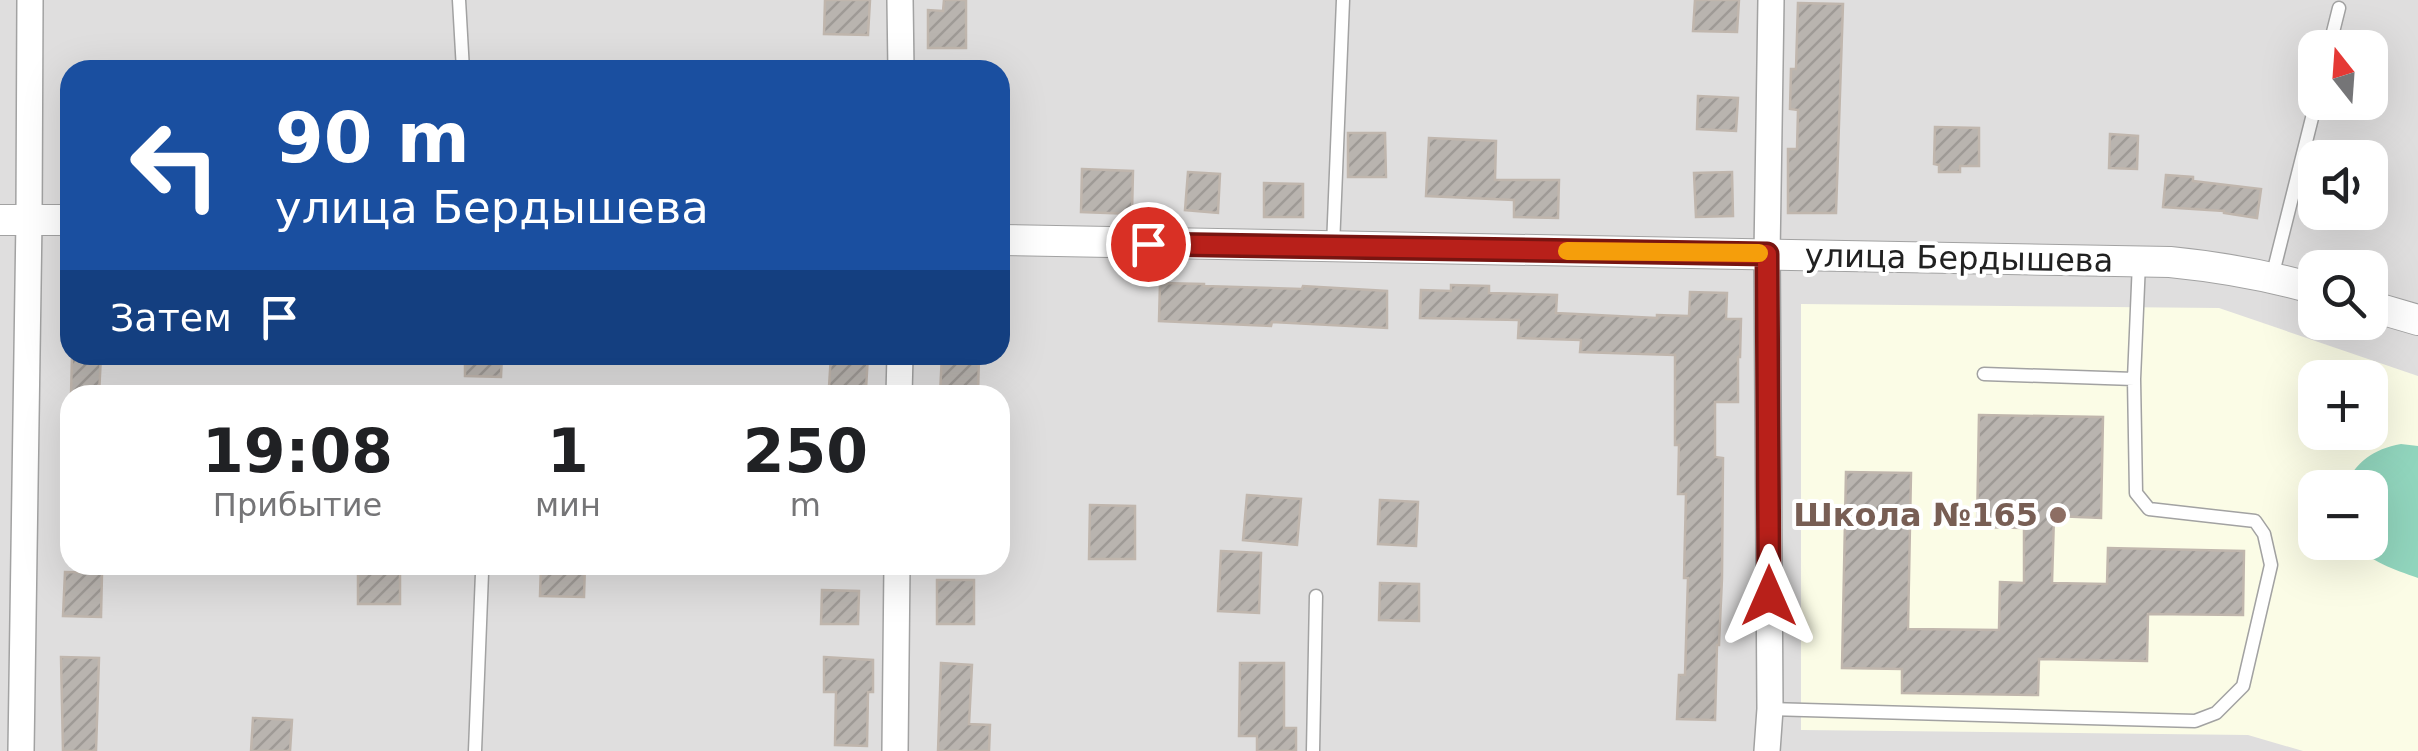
<!DOCTYPE html>
<html lang="ru">
<meta charset="utf-8">
<style>
:root{--surface:#fff;--page:#f2f2f2;--text:#202124;--muted:#757577}
body{margin:0;font-family:"DejaVu Sans",sans-serif;background:var(--page);color:var(--text);height:100vh;display:flex;flex-direction:column;font-size:38px;white-space:nowrap}
*{box-sizing:border-box;margin:0}
p{font-size:32px;color:var(--muted)}
.icon{flex:none;width:55px;height:55px;fill:none;stroke:currentColor;stroke-width:2;stroke-linecap:round;stroke-linejoin:round}
.map{position:relative;flex:1;overflow:hidden}
.side{position:absolute;left:60px;top:385px;width:950px;height:190px;display:flex;flex-direction:column;background:var(--surface);border-radius:30px;box-shadow:0 10px 40px #0002}
.side>*{flex:none}
.hud{position:absolute;left:60px;top:60px;width:950px;height:305px;border-radius:30px;box-shadow:0 10px 40px #0002;background:#1a4fa0;color:#fff;overflow:hidden}
.needle{width:65px;rotate:343deg}
.fabs{position:absolute;left:2298px;top:30px;display:grid;gap:20px}
.fabs a{display:grid;place-items:center;width:90px;height:90px;border-radius:20px;background:var(--surface);box-shadow:0 10px 40px #0002;font-size:50px}
.pin{position:absolute;display:grid;place-items:center;width:85px;height:85px;color:#fff;margin:-42px;border:5px solid #fff;border-radius:50%;box-shadow:0 2px 10px #0007}
.me{position:absolute;width:110px;margin:-55px;rotate:0deg;stroke-linejoin:round;filter:drop-shadow(0 0 8px #0008)}
.turn{display:flex;align-items:center;gap:35px;height:210px;padding:0 50px;font-size:45px}
.turn .icon{width:130px;height:130px;stroke-width:2.5}
.turn b{display:block;font-size:70px;line-height:85px}
.then{display:flex;align-items:center;height:95px;padding:0 50px;background:#0003;gap:20px;font-size:38px}
.eta{display:flex;justify-content:space-evenly;align-items:center;height:170px;text-align:center}
.eta b{font-size:60px;font-weight:800;line-height:70px}
.map>svg:first-child{display:block}
</style>
<div class="map">
<svg width="2418" height="751" viewBox="0 0 2418 751">
<defs>
<pattern id="building-hatch" width="6" height="6" patternUnits="userSpaceOnUse" patternTransform="scale(2.5)"><rect width="6" height="6" fill="#b9b4af"/><path d="M-1 1l2-2M0 6l6-6M5 7l2-2" fill="none" stroke="#9f9a96"/></pattern>
</defs>
<rect width="100%" height="100%" fill="#f0eee9"/>
<path fill="#dfdede" fill-rule="evenodd" d="M0,0H2418V751H0ZM2315,48H2370V102H2315ZM70,70H1000V355H70ZM2315,158H2370V212H2315ZM2315,268H2370V322H2315ZM2315,378H2370V432H2315ZM70,395H1000V565H70ZM2315,488H2370V542H2315Z"/>
<path fill="#fbfce6" fill-rule="evenodd" d="M1801,304L2219,308L2418,376V751H2303L2248,735L1801,730ZM2315,378H2370V432H2315ZM2315,488H2370V542H2315Z"/>
<path fill="#91d5bd" d="M2401,444L2418,446V578C2393,569 2371,562 2353,543L2370,542V488L2344,487C2356,462 2373,449 2401,444Z"/>
<path fill="url(#building-hatch)" stroke="#c0b6ad" stroke-width="2.5" d="M825,0H870L868,35L824,34Z
M944,0H966V48H928V10L943,11Z
M1695,0H1739L1737,32L1693,31Z
M1798,3L1843,4L1836,213H1788V149H1797L1798,110L1790,109L1791,69H1796Z
M1698,96L1738,98L1736,131L1697,129Z
M1935,127L1979,128V166H1960V172H1939V165L1934,164Z
M1348,133H1385L1386,177H1348Z
M2110,134L2138,136L2137,169L2109,168Z
M1429,138L1496,141L1495,180H1559L1558,218L1514,217V200L1426,196Z
M1082,169L1133,171L1132,214L1081,212Z
M1188,172L1220,174L1218,213L1185,210Z
M1732,172L1733,216L1696,217L1694,173Z
M2166,175L2193,177V181L2261,189L2257,218L2224,213V211L2163,207Z
M1264,183L1303,184V217H1264Z
M1160,283L1204,284V286L1302,289L1303,286L1387,291V328L1272,322L1271,326L1159,321Z
M1451,285L1489,286V293L1557,295L1556,313L1657,318V315L1689,316L1690,292L1727,293L1726,319H1741L1740,357H1738V402H1715V457L1723,458L1722,578L1719,645H1717L1715,720L1677,719L1679,675H1685L1688,578H1684L1686,494H1678L1679,445H1675V355L1580,352L1581,340L1518,338L1519,320L1420,318L1421,290L1451,291Z
M72,355H101L99,395H71Z
M465,355H502L501,377L465,376Z
M831,355H868L866,389L829,387Z
M942,355H979L978,395L940,394Z
M1979,415L2103,417L2101,518L2054,516L2052,583L2107,584L2108,548L2244,551L2243,615L2148,614L2147,661L2039,659L2038,695L1902,693V669L1842,668L1846,472L1911,473L1908,629L1999,630L2000,582L2024,583V528L1977,527Z
M1247,495L1301,499L1297,545L1243,540Z
M1380,500L1418,502L1416,546L1378,544Z
M1090,505L1135,506V559H1089Z
M1221,551L1261,553L1259,613L1218,611Z
M358,565H400V604H358Z
M541,565H585L584,597L540,596Z
M65,572L102,573L101,617L63,616Z
M937,580H974V624H937Z
M1380,583L1419,584V621L1379,620Z
M822,590L859,591L858,624H821Z
M61,657L99,658L96,751H63Z
M824,657L873,660V692H868L867,746L835,745L836,692H824Z
M941,663L972,665L969,724L990,725L989,751H938Z
M1240,663H1284V728H1296V751H1257V736H1239Z
M253,718L292,720L290,751H251Z"/>
<g fill="none" stroke-linecap="round" stroke-linejoin="round">
<defs>
<path id="service" d="M459,0L463,70
M2329,48L2339,8
M1333,246L1343,0
M2272,277L2316,102
M1984,374L2134,379
M1770,709L2195,721L2216,713L2243,686L2271,565L2264,534L2255,521L2149,509L2136,493L2134,379L2139,262
M475,751L482,573
M1313,751L1316,596"/>
<path id="minor" d="M900,0L901,70
M899,395L900,355
M21,751L29,220L30,0
M895,751L897,565
M1767,751L1770,709L1767,254L1771,0"/>
<path id="tertiary" d="M0,220H70
M1000,240L2170,262C2220,267 2267,275 2315,289
M2370,306L2418,320"/>
</defs>
<use href="#service" stroke="#a2a2a2" stroke-width="15"/>
<use href="#minor" stroke="#a2a2a2" stroke-width="28"/>
<use href="#tertiary" stroke="#a2a2a2" stroke-width="32"/>
<use href="#service" stroke="#fff" stroke-width="12"/>
<use href="#minor" stroke="#fff" stroke-width="25"/>
<use href="#tertiary" stroke="#fff" stroke-width="30"/>
</g>
<g fill="none" stroke-linecap="round" stroke-linejoin="round">
<defs>
<path id="route" d="M1148,244L1767,254L1769,596"/>
</defs>
<use href="#route" stroke="#781511" stroke-width="25"/>
<use href="#route" stroke="#b8201a" stroke-width="18"/>
<path stroke="#f59e0b" stroke-width="18" d="M1567,251L1759,253"/>
</g>
<circle fill="#8d6e63" stroke="#fff" stroke-width="4" cx="2058" cy="515" r="10"/>
<g text-anchor="middle" stroke-width="8" stroke-linejoin="round" paint-order="stroke">
<g font-size="32" fill="#212121" stroke="#fff">
<text transform="translate(1959 258) rotate(1)" y="11">улица Бердышева</text>
</g>
<g font-size="32" font-weight="bold" fill="#785e54" stroke="#fff" text-anchor="end">
<text x="2038" y="526">Школа №165</text>
</g>
</g>
</svg>
<div class="fabs">
<a><svg class="needle" viewBox="-14 -14 28 28"><path d="M0-13l5 13h-10z" fill="#e53935"/><path d="M0 13l5-13h-10z" fill="#757577"/></svg></a>
<a><svg class="icon" aria-label="sound" viewBox="0 0 24 24"><path d="M4 9h4l5-4v14l-5-4H4zM17 9q2 3 0 6"/></svg></a>
<a><svg class="icon" aria-label="search" viewBox="0 0 24 24"><circle cx="10" cy="10" r="6"/><path d="M15 15l6 6"/></svg></a>
<a>+</a>
<a>−</a>
</div>
<div class="pin" style="left:1148px;top:244px;background:#d93025"><svg class="icon" aria-label="arrive" viewBox="0 0 24 24"><path d="M6 21V4h12l-3 4 3 4H6"/></svg></div>
<svg class="me" style="left:1769px;top:596px" viewBox="-20 -20 40 40"><path d="M0-17L14 15 0 8-14 15z" fill="#b8201a" stroke="#fff" stroke-width="4"/></svg>
<div class="hud">
<div class="turn"><svg class="icon" aria-label="left" viewBox="0 0 24 24"><path d="M17 20v-9H6M10 6l-5 5 5 5"/></svg><div><b>90 m</b>улица Бердышева</div></div>
<div class="then">Затем<svg class="icon" aria-label="arrive" viewBox="0 0 24 24"><path d="M6 21V4h12l-3 4 3 4H6"/></svg></div>
</div>
<section class="side">
<div class="eta">
<div><b>19:08</b><p>Прибытие</p></div>
<div><b>1</b><p>мин</p></div>
<div><b>250</b><p>m</p></div>
</div>
</section>
</div>
